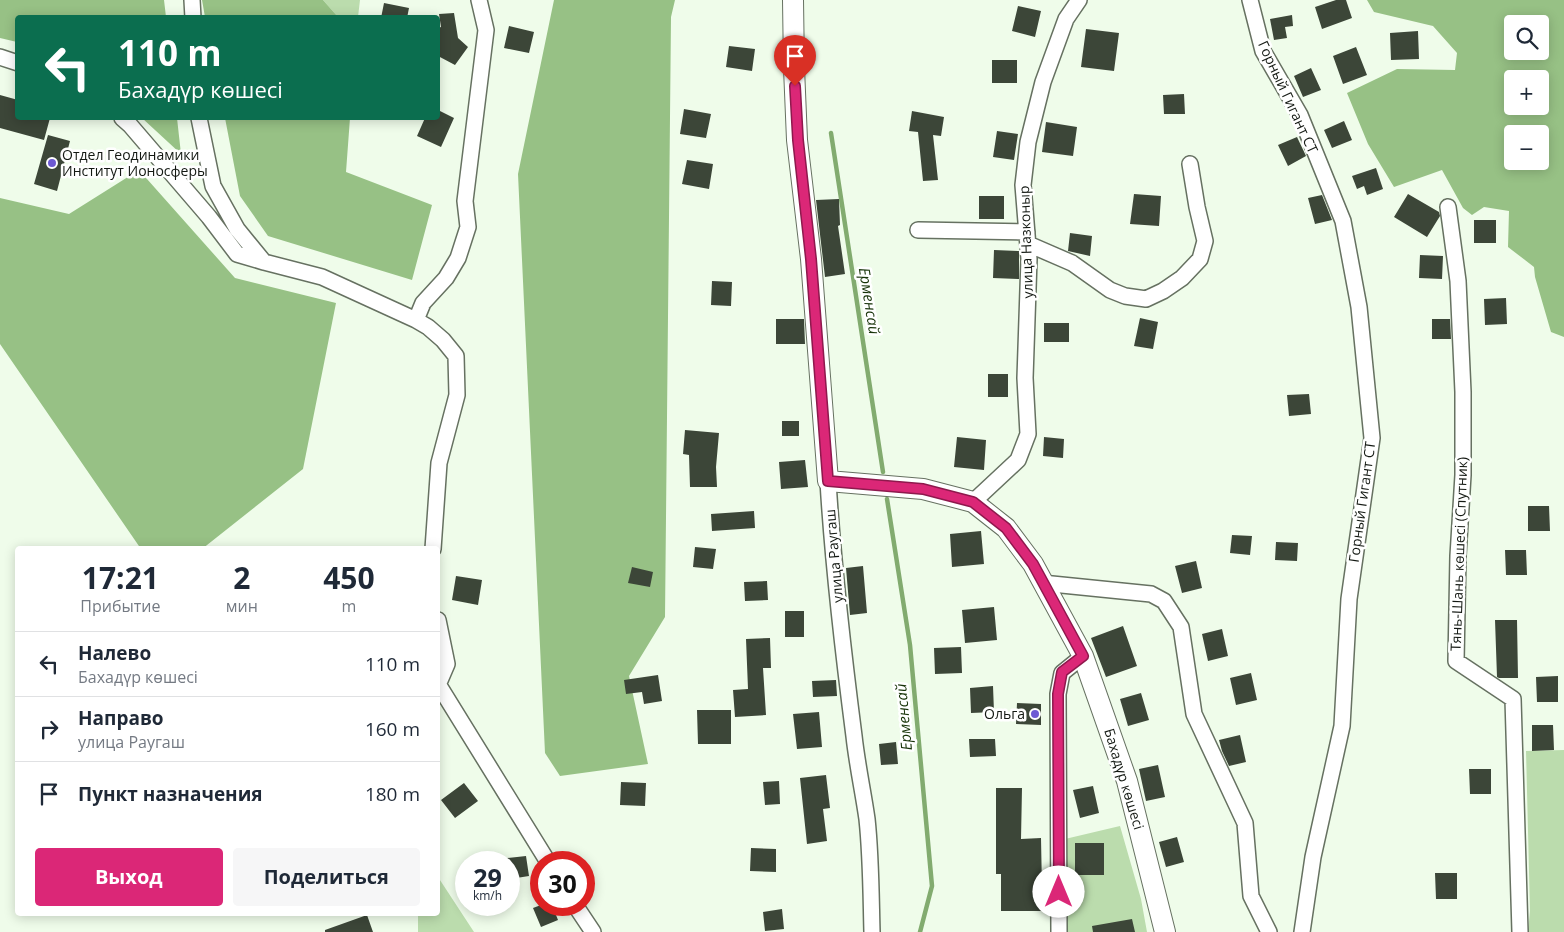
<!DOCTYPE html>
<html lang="ru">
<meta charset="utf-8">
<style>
:root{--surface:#fff;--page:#f6f6f7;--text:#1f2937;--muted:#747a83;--line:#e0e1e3;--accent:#db2777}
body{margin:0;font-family:"Open Sans",sans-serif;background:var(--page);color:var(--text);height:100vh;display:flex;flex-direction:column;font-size:19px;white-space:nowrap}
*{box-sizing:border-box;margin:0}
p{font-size:16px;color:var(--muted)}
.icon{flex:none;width:28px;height:28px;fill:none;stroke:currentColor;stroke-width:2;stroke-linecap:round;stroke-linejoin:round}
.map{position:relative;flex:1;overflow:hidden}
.panel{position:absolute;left:15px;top:546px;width:425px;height:370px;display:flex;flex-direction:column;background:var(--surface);border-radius:5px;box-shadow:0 2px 12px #0003}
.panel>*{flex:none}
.banner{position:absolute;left:15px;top:15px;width:425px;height:105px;border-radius:5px;box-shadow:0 2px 12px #0003;background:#0b6e4f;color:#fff;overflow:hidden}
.fabs{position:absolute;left:1504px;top:15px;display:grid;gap:10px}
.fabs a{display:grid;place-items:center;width:45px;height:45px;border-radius:5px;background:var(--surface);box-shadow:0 2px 12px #0003;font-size:25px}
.speed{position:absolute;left:455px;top:851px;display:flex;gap:10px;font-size:25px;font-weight:700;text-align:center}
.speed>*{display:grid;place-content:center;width:65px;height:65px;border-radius:50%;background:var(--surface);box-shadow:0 2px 12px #0003;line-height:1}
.speed small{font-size:12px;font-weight:400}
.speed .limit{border:8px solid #d22;background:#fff;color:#111}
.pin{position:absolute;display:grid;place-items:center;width:42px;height:42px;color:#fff;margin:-51px -21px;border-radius:50% 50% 50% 0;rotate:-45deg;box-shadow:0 0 5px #0007}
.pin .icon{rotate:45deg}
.me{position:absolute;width:55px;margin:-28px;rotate:0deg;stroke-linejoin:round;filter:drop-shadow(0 0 4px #0008)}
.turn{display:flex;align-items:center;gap:18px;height:105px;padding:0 20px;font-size:22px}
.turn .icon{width:65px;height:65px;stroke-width:2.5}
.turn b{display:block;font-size:35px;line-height:42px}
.eta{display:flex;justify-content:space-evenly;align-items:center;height:85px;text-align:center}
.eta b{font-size:30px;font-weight:700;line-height:35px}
.primary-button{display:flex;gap:10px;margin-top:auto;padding:10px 20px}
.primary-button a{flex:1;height:58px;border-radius:5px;background:var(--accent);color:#fff;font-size:20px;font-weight:700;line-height:58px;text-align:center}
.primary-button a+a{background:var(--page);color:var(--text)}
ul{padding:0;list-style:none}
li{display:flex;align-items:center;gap:15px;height:65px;padding:0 20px;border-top:1px solid var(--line)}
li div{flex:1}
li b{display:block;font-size:19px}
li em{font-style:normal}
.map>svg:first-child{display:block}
</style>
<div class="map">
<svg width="1564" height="932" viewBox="0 0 1564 932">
<rect width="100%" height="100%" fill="#effcea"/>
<path fill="#bbdcad" d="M323,0H360L358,17H338Z
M1564,750V932H1528L1530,911L1526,751Z
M1120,826L1141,899L1147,932H1066L1065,839Z
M438,877L474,932H418V914H438Z"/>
<path fill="#97c185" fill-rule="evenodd" d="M0,0H164L166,17L18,18L17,42L0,38Z
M202,0H323L338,17H205Z
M554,0H675L671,17L665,617L629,676L648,764L560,776L545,753L518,174Z
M1367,0H1564V337L1551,332L1535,277L1534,267L1508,247L1509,211L1484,207L1472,215L1463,208L1442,170L1394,187L1368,144L1347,93L1397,69L1455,70L1457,53L1433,26L1374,12ZM1512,24H1540V51H1512ZM1512,79H1540V106H1512ZM1512,134H1540V161H1512Z
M142,118H177L181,154Z
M225,118H350L346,172L432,205L412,280L268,236L240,196Z
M139,170L235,278L336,303L303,469L202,549H141L0,344V198L69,214Z"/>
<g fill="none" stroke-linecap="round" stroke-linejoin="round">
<path stroke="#82ab6f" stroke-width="4.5" d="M831,133L883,472
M887,499L910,645L932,886L920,932"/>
</g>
<path fill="#3c4638" d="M1336,0H1346L1352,18L1322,29L1315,7Z
M384,3L409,8L407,18H381Z
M1018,6L1041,11L1035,37L1012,31Z
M454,13L458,38L468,47L455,65L438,56V28L441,27L439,14Z
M1292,15L1293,26L1285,27L1287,38L1274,40L1270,19Z
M509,26L534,32L529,53L504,48Z
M1086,29L1119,33L1114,71L1081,67Z
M1418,31L1419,59L1391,60L1390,33Z
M729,46L755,49L752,71L726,67Z
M1356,47L1367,75L1343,84L1333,56Z
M992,60H1017V83H992Z
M1311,68L1321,90L1303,97L1294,76Z
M1184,94L1185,114H1164L1163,95Z
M0,95L18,100V118H50L44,140L0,128Z
M684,109L711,114L706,138L680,134Z
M438,110L454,118L441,147L417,136L425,118H438Z
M912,111L944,117L941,136L933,135L938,180L923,181L918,132L909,131Z
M1344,121L1352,140L1332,148L1324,130Z
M1046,122L1077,127L1073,156L1042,152Z
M997,131L1018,134L1014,160L993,157Z
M48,135L70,141L57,191L34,184Z
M1297,137L1306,156L1288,166L1278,145Z
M687,160L713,164L709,189L682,184Z
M1376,168L1383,189L1367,195L1364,186L1357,189L1352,176Z
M1134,194L1161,196L1159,226L1130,224Z
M1408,194L1439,212L1440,216L1427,237L1394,217Z
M1322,195L1332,220L1315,224L1308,198Z
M979,196H1004V219H979Z
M839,199L840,225L838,226L845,274L825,277L816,200Z
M1474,220H1496V243H1474Z
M1070,233L1092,236L1090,256L1068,251Z
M994,250L1019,251V279L993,278Z
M1420,255L1443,256L1442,279L1419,278Z
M712,281L732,282L731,306L711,305Z
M1506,298L1507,324L1485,325L1484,299Z
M1140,318L1158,322L1153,349L1134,346Z
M776,319H804L805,344H776Z
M1432,319H1450L1451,339H1432Z
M1044,323H1069V342H1044Z
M988,374H1008V397H988Z
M1309,394L1311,414L1289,416L1287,395Z
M782,421H799V436H782Z
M685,430L719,433L716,467L717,487H690L689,455L683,454Z
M957,437L986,440L984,470L954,467Z
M1044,437L1064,439L1063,458L1043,456Z
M805,460L808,487L781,489L779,462Z
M1528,506H1549L1550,531H1528Z
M754,511L755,528L712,531L711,514Z
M981,531L984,564L952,567L950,534Z
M1232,535L1252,536L1250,555L1230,553Z
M1276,542L1298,543L1297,561L1275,560Z
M695,547L716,549L713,569L693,567Z
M1505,550H1526L1527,575H1506Z
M1196,561L1202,588L1182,593L1175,566Z
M863,566L867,613L850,615L846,568Z
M632,567L653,572L650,587L628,583Z
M456,576L482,580L478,605L452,600Z
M767,581L768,600L745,601L744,582Z
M994,607L997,640L965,643L962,610Z
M785,611H804V637H785Z
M1495,620H1517L1518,678H1499L1497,677Z
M1123,626L1137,666L1106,677L1091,638Z
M1222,629L1228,656L1208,661L1202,634Z
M770,638L771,668H763L766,715L735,717L733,690L748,689L746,639Z
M961,647L962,673L935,674L934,648Z
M1251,673L1257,700L1236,705L1230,678Z
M658,675L662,701L644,704L642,692L626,694L624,680Z
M1558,676V702H1537L1536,677Z
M836,680L837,696L813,697L812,681Z
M993,686L994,712L971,713L970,688Z
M1141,693L1149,720L1128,726L1120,699Z
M1017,703L1041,704V725L1016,724Z
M697,710H731V744H698Z
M819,712L822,747L797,749L793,714Z
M1532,725H1553L1554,750L1532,751Z
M1240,735L1246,762L1229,766L1222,751L1219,740Z
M969,739H995L996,756L970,757Z
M896,742L898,764L881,765L879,744Z
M1158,765L1165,797L1146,801L1139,769Z
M1469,769H1491V794H1470Z
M826,775L830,808L823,809L827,841L807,844L800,778Z
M779,781L780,804L765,805L763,782Z
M621,782L646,783L645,806L620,805Z
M464,783L478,801L455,818L441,800Z
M1093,786L1099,813L1080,818L1073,790Z
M996,788H1022L1021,839L1041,838L1042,889H1046V911H1001V874H996Z
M1177,837L1184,862L1166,867L1159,842Z
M1075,843H1104V875H1075Z
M751,848L776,849V872L750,871Z
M526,856L529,876L510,879L507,858Z
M1435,873H1457V899H1436Z
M541,905H552L558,920L541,927L533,908Z
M782,909L784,929L765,931L763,912Z
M367,915L373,932H325V930Z
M1132,919L1135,932H1093L1092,926Z"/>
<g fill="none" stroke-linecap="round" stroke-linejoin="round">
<defs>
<path id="minor" d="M192,0L193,18
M1250,0L1263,51L1300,115L1343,221L1359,307L1372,438L1349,599L1342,726L1313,857L1302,932
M0,57L18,63
M122,118L130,125L209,217L237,254L264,262
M199,118L213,186L237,229L264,262L322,277L416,320L428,327L443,340L456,356L457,395L439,463L433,549
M1448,207L1458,281L1463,392V475L1458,556L1456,661L1513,699L1520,932
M918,230L1027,232
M1028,244L1072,263L1110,290L1125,296L1146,299L1163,291L1182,278L1200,259L1205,241L1197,207L1190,164
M416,320L423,303L446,278L458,258L468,227L465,201L486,30L479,0
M828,481C833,566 843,651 854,736C857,764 863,791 867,819C871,856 871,894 872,932
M973,502L1018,460L1028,434L1025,378L1029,259L1023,185L1028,142L1043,82L1066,19L1079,0
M1042,583L1151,594L1164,601L1181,627L1194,714L1245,823L1251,896L1269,932
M438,620L447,664L438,685
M438,684L548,862
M575,905L593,932
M1059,932L1058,694L1062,673L1083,656"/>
<path id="tertiary" d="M793,0L794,68L797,140L811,259L828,481L923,489L973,502L1006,528L1033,564L1083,656L1127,781L1165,932"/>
</defs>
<use href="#minor" stroke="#667161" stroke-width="18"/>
<use href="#tertiary" stroke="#667161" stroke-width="22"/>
<use href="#minor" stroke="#fff" stroke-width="15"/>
<use href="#tertiary" stroke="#fff" stroke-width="20"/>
</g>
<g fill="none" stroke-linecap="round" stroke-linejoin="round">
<defs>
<path id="route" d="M795,86L798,140L811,259L828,481L923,489L973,502L1006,528L1033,564L1083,656L1062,672L1058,694L1059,892"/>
</defs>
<use href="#route" stroke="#8e194d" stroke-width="12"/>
<use href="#route" stroke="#db2777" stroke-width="9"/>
</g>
<g fill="#6d59d3" stroke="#fff" stroke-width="2">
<circle cx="52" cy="163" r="5"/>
<circle cx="1035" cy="714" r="5"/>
</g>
<g text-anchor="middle" stroke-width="5" stroke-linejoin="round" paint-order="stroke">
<g font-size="14" fill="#131812" stroke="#fff">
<text transform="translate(1288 97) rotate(65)" y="5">Горный Гигант СТ</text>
<text transform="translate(1026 242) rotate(-92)" y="5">улица Назконыр</text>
<text transform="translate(1362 502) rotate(-82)" y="5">Горный Гигант СТ</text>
<text transform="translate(1459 554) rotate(-88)" y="5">Тянь-Шань көшесі (Спутник)</text>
<text transform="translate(834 556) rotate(-95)" y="5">улица Раугаш</text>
<text transform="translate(1124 779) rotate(73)" y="5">Бахадүр көшесі</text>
</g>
<g font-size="14" fill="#131812" stroke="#fff" text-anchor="start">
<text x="62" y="160">Отдел Геодинамики<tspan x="62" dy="16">Институт Ионосферы</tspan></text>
<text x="1025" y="719" text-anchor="end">Ольга</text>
</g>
<g font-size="15" font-style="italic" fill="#163207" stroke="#fff">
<text transform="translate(869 301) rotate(81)" y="5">Ерменсай</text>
<text transform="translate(904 717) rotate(-95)" y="5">Ерменсай</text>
</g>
</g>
</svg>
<div class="fabs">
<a><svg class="icon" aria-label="search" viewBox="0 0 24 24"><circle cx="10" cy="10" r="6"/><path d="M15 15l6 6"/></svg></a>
<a>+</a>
<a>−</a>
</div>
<div class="speed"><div>29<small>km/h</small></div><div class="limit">30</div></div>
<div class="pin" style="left:795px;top:86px;background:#d93025"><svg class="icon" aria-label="arrive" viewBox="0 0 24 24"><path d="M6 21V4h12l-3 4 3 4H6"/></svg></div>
<svg class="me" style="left:1059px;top:892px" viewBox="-20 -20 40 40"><circle r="19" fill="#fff"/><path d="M0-13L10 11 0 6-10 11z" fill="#db2777"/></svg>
<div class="banner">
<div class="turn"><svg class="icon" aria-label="left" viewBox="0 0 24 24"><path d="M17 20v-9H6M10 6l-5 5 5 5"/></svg><div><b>110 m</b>Бахадүр көшесі</div></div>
</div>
<section class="panel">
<div class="eta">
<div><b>17:21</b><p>Прибытие</p></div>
<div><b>2</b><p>мин</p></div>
<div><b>450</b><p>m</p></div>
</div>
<ul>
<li><svg class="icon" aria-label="left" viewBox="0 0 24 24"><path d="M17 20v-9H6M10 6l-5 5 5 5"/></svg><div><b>Налево</b><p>Бахадүр көшесі</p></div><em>110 m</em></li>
<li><svg class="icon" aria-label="right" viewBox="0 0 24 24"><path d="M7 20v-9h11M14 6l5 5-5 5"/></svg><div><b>Направо</b><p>улица Раугаш</p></div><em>160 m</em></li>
<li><svg class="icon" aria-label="arrive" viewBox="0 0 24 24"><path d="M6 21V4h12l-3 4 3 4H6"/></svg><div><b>Пункт назначения</b></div><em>180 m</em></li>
</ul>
<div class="primary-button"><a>Выход</a><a>Поделиться</a></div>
</section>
</div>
